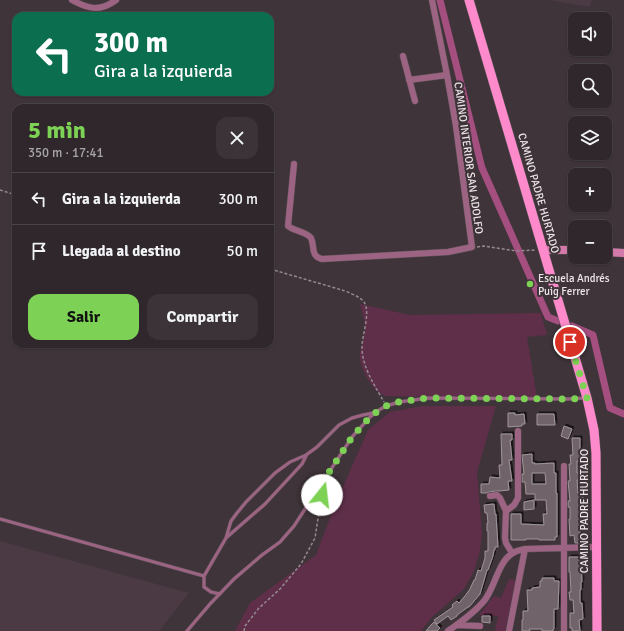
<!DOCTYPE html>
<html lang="es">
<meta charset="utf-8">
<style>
:root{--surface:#2f272b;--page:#3b3337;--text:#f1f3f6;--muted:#a7a5a9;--line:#4a4447;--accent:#7dd154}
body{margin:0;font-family:Signika,sans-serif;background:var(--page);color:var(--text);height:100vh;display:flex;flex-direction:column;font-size:15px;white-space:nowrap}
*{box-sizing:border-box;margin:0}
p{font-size:13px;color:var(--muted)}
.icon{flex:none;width:22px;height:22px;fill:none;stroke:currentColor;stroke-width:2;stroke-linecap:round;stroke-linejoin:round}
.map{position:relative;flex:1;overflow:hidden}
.panel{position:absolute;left:12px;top:104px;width:262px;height:244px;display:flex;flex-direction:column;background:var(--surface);border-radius:12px;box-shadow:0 1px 3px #0004,0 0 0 1px var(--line)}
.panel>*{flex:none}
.top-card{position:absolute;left:12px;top:12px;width:262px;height:84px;border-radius:12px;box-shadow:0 1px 3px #0004,0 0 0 1px var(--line);background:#0b6e4f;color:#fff;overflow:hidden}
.controls{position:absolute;left:568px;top:12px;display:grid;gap:8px}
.controls a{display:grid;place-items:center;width:44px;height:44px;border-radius:8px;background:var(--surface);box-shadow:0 1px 3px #0004,0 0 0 1px var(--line);font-size:20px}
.pin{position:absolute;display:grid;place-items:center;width:34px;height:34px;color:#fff;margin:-17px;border:2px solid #fff;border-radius:50%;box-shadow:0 1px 4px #0007}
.me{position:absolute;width:44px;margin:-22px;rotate:16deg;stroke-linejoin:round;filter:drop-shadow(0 0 3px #0008)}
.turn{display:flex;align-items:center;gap:14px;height:84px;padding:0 16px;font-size:18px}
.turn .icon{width:52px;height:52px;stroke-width:2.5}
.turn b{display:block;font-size:28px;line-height:34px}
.round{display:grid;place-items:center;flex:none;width:42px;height:42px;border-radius:12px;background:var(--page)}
.summary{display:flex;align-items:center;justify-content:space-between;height:68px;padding:0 16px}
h1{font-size:24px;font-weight:700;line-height:30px;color:var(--accent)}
.button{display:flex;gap:8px;margin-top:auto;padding:8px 16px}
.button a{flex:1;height:46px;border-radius:12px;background:var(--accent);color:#111;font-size:16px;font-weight:700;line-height:46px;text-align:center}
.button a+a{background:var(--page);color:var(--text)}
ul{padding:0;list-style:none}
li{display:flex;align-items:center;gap:12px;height:52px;padding:0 16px;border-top:1px solid var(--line)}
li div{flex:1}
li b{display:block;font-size:15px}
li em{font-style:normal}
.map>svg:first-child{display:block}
</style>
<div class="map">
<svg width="624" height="631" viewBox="0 0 624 631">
<defs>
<filter id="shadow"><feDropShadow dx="2" dy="-2" stdDeviation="0" flood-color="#0009"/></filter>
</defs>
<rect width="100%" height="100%" fill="#3f3439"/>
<path fill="#4b3a43" d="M549,0H592L590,7Z
M0,541L189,593L159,631H0Z"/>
<path fill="#5f2f4a" d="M360,304L410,315L541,313L547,335L527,337L537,398L385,396C382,394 379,393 377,391C370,385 359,365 360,356C360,346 365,338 365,328C365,320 362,312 360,304Z
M422,406H496L477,472L482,533L480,551L474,571L464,589L431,618L421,631H235L250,603L316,555L334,507L368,430L390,412Z
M509,579L516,580L505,631H495L498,616L479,615L494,596L501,598Z"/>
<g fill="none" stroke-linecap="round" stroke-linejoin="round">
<path stroke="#a54f80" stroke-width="7" d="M440,0L482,168L548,317L558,321
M572,326L593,335L610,408L624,414"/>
</g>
<path fill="#70646a" stroke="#a0949a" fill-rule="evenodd" filter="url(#shadow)" d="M508,413H515V415L524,414L525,424H522V426L508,427Z
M537,414H554L555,425H537Z
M564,426L572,429L568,439L561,436Z
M501,434H512V440H510L512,460H509L512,481H508L509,490L499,491H496L489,492L487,493H481V484H489L490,477L500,478L499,465H502Z
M572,438H580V461H577V473H580V480H577L578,493H583V499H580L581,527H580V543H575L574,535L570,536L569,519H570V507H568V501H570L568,481H570L569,464H571L570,455H573Z
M532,454V463H535V464L554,463V473H556V493H557V537H555V540H539V539H526V540H511V514H521V524L544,525L543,514H547L546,500H535V494H526L525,482H522V474H524L522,455ZM532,473H545L546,484H532Z
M534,500V509L524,510V502Z
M494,504L495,514H496L498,547H495V550H494L493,556L488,570H487L480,594L469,607H468L457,615V616L451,620L448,616L437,624L434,620L453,607L452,605L457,601L459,603L465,596L470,589L474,580H475L478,570L481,571L485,558V551H488V531H487V523H488L487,513H485L484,505Z
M569,557H581L582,582H581V590H580V603H582L583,619L579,620L580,631H572V628H570V613H574L573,600H570L569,592H571L570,572H569Z
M542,578H554V581H559L558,609H554V629H553V631H542V629H529L530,631H522V620H523V611H528L527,590H532V588L540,587V581H542Z
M482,616H490V623L482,622Z
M434,622L440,628L437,631H426L430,626Z"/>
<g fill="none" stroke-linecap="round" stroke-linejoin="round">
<defs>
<path id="lane" d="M0,519L204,576
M227,537L265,504L302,464L306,456
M220,594L211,592L204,587V576L226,538L231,521L237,513L246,502L275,473L290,462L306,455L317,447L339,425L352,418L363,415L373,413
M187,631L210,604L234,579L262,555L280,542L294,526L352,437L370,417L379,410L386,406L399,402L428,398L568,399L585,398"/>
<path id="street" d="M72,0C88,9 100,12 116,0
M403,56L415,101
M409,80L447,75
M294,164L288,226C294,231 307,232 311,238C315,246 310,256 322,259L448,252L472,247L456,126L447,75L432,0
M564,466V631
M490,496L497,495L500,498L506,511
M512,553L506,543L505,538L506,511L514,505L518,498V431
M457,625L480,626
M448,631C461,622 474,613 484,601C495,588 498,561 513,553C517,550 521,550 525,549L596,547
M509,631L525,549"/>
<path id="secondary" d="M543,250H575
M605,252L624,253"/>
<path id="primary" d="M469,0L587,398L594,430L596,453L597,631"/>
</defs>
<use href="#lane" stroke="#5b5055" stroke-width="4"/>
<use href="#street" stroke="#5b5055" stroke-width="7"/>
<use href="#secondary" stroke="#5b5055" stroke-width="9"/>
<use href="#primary" stroke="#5b5055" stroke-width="10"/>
<path stroke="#948b8f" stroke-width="1.5" stroke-dasharray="3 2" stroke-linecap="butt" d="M0,190L16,195
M477,247L484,246L517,251L535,250
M270,269L342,290C348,292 361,297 364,302C371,312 362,335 362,347C362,367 375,386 384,402
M244,631L245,626L259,608L280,589L301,564L315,538L322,492"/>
<use href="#lane" stroke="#9c6382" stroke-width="3"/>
<use href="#street" stroke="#9c6382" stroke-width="6"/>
<use href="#secondary" stroke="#d47aab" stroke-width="8"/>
<use href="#primary" stroke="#ff8acb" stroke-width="9"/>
</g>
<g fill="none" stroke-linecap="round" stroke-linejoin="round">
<path stroke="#7dd154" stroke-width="7" stroke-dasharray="0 12.6" d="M322,495L324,480L352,437L370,417L379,410L386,406L399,402L428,398L568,399L587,398L570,342"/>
</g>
<circle fill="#7dd154" stroke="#3f3439" stroke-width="1.5" cx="530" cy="284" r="4"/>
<g text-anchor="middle" stroke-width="4" stroke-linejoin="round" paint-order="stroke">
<g font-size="11" fill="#ede6e9" stroke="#3f3439">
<text transform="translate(469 158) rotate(82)" y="4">CAMINO INTERIOR SAN ADOLFO</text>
<text transform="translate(539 193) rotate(74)" y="4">CAMINO PADRE HURTADO</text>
<text transform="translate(584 511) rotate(-90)" y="4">CAMINO PADRE HURTADO</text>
</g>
<g font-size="11" fill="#ede6e9" stroke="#3f3439" text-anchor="start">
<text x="538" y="282">Escuela Andrés<tspan x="538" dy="13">Puig Ferrer</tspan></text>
</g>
</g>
</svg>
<div class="controls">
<a><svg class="icon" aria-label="sound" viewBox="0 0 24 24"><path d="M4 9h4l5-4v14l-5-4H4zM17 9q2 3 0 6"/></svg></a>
<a><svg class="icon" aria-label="search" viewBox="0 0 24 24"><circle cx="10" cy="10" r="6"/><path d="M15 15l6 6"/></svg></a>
<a><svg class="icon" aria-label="layers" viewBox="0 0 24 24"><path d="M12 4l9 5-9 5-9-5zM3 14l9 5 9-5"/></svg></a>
<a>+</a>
<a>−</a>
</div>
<div class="pin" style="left:570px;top:342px;background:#d93025"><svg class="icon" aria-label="arrive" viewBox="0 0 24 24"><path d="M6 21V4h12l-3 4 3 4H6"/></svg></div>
<svg class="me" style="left:322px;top:495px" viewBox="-20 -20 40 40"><circle r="19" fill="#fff"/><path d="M0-13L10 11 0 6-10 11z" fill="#7dd154"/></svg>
<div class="top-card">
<div class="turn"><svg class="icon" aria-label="left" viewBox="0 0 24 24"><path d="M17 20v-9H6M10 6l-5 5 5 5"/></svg><div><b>300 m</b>Gira a la izquierda</div></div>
</div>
<section class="panel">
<div class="summary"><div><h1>5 min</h1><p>350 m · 17:41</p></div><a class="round"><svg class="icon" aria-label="close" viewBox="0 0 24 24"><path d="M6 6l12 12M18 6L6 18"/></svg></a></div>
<ul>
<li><svg class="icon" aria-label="left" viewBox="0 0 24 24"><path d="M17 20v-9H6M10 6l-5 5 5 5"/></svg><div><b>Gira a la izquierda</b></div><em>300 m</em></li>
<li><svg class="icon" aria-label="arrive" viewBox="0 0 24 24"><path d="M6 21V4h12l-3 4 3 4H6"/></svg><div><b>Llegada al destino</b></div><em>50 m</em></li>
</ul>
<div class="button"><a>Salir</a><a>Compartir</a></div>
</section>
</div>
